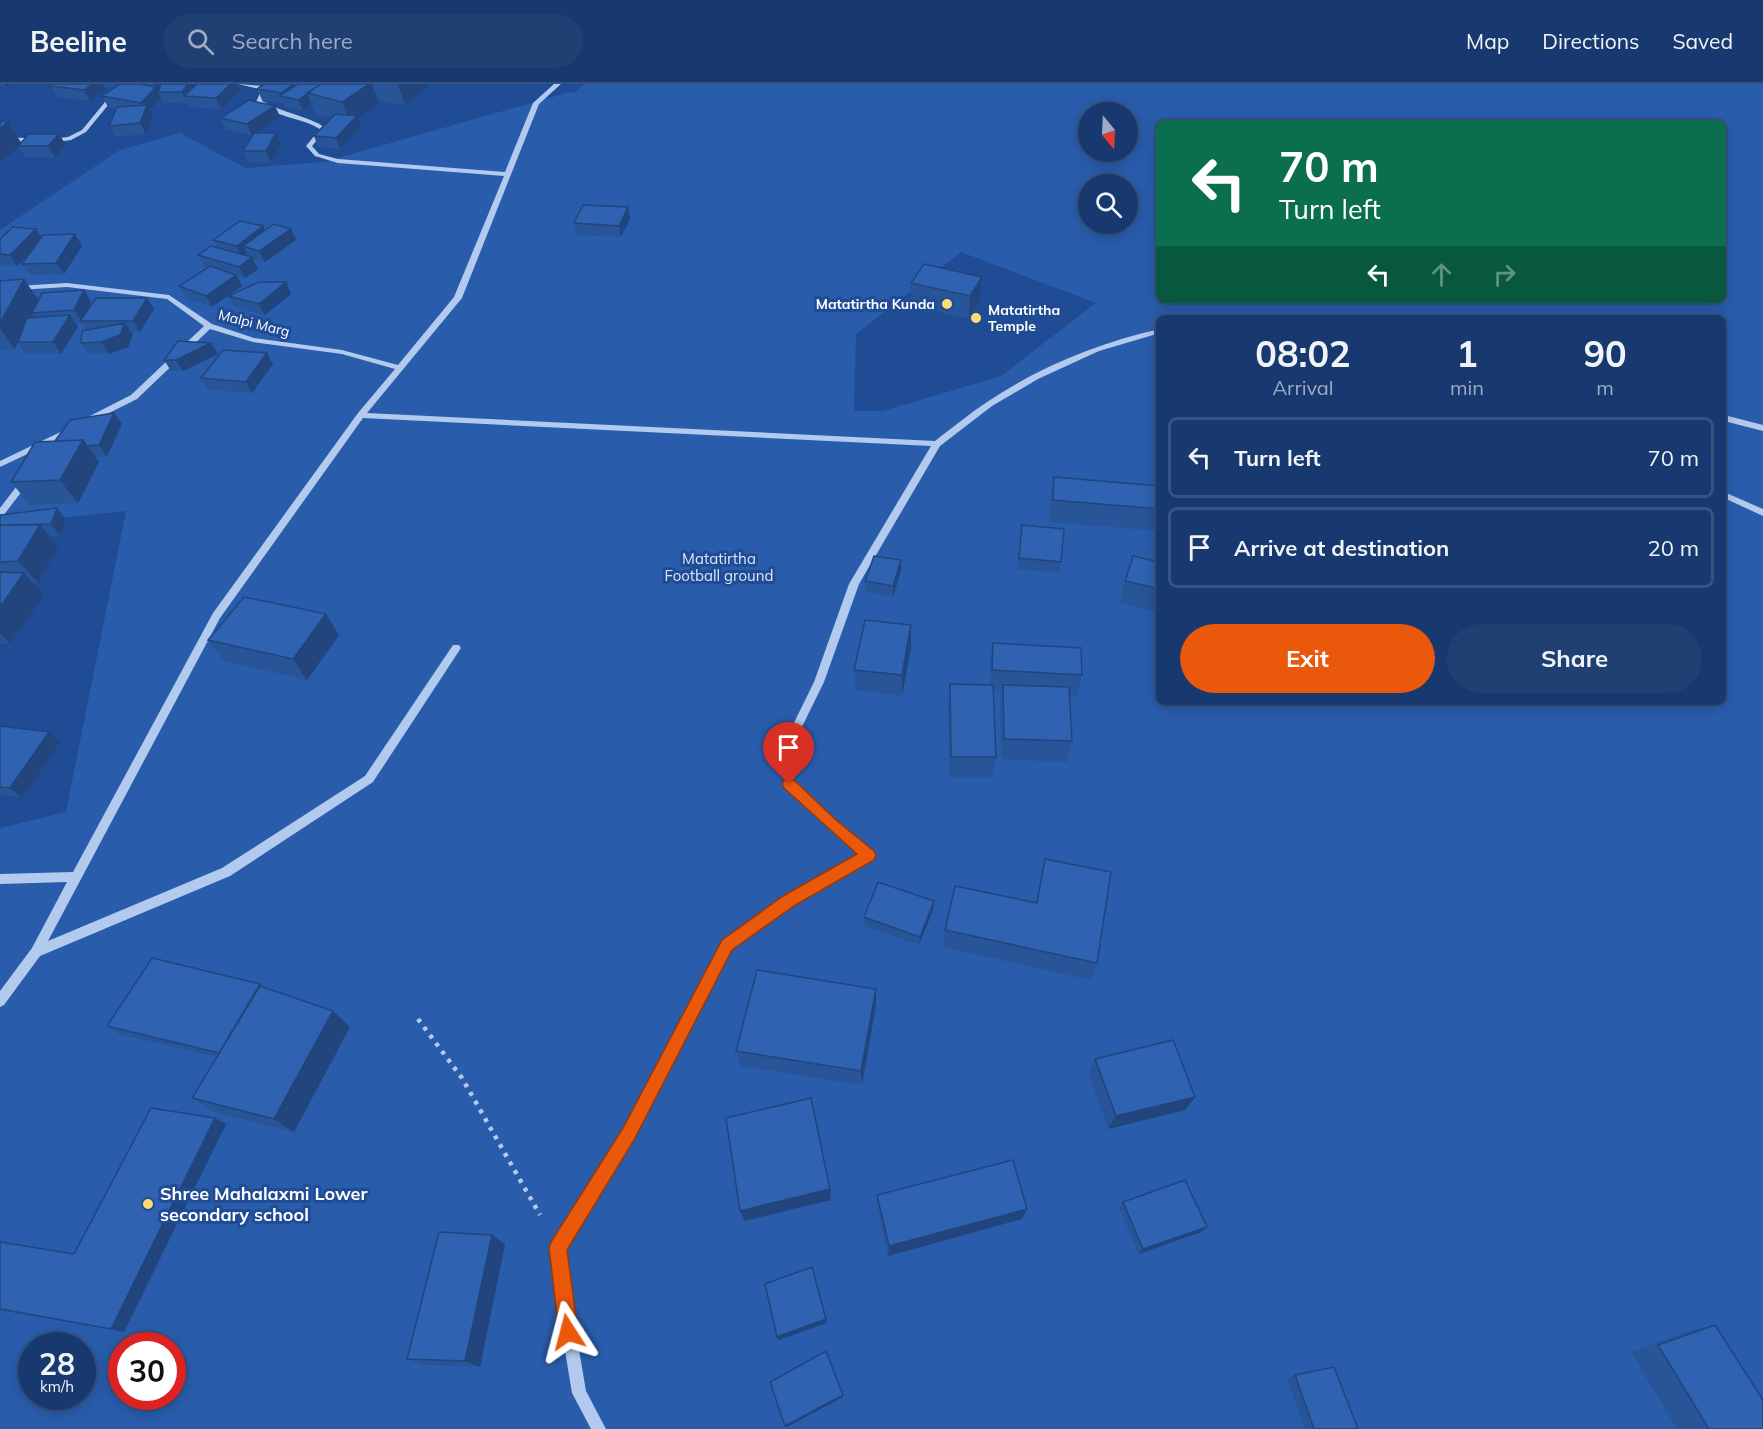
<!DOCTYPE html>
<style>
:root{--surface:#17396f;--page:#204074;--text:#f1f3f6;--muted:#9eacc3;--line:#365382;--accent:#ea580c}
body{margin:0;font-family:Mulish,sans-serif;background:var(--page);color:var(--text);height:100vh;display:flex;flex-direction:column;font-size:22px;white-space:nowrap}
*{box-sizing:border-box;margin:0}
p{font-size:20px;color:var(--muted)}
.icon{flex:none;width:33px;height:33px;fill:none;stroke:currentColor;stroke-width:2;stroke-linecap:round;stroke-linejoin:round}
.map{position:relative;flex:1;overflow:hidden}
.panel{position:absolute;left:1156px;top:231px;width:570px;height:390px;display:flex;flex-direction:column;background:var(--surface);border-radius:9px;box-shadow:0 3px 15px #0003,0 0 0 2px var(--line)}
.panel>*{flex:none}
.guide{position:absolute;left:1156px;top:36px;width:570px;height:183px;border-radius:9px;box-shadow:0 3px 15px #0003,0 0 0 2px var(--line);background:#0b6e4f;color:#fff;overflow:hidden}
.needle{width:39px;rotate:162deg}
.fabs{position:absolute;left:1078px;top:18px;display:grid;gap:12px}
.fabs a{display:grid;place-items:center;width:60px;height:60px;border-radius:50%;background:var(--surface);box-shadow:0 3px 15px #0003,0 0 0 2px var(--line);font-size:30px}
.speed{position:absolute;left:18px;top:1248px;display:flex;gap:12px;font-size:30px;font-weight:700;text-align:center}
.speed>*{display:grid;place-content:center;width:78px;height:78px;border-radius:50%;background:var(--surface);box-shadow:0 3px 15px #0003,0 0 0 2px var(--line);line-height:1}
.speed small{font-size:15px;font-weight:400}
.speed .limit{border:9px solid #d22;background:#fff;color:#111}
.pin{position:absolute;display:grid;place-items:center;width:51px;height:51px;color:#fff;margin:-62px -26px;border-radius:50% 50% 50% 0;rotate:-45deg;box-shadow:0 0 6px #0007}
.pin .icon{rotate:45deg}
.me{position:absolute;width:66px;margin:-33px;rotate:351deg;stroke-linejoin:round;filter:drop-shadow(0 0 4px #0008)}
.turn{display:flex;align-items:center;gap:21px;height:126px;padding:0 24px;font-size:27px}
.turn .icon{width:78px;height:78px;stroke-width:2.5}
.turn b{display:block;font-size:42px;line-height:51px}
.lanes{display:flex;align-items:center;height:57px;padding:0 24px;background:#0003;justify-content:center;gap:30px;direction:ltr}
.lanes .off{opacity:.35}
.eta{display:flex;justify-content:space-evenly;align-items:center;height:102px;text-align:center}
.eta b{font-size:36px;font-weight:700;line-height:42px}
.action{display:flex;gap:12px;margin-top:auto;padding:12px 24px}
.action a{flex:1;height:69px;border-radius:36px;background:var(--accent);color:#fff;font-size:24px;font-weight:700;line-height:69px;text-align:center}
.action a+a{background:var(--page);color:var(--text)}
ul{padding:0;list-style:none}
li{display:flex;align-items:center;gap:18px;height:81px;margin:0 12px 9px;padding:0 12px;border:3px solid var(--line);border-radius:9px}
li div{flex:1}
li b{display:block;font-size:22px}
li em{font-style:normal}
header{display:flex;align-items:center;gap:36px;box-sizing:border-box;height:84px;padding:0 30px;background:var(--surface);border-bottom:2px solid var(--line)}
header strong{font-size:28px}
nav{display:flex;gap:33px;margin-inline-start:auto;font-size:21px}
.search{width:420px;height:54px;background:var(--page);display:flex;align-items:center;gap:15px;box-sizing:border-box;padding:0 21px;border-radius:33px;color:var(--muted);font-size:22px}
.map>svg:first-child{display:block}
</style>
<header>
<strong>Beeline</strong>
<div class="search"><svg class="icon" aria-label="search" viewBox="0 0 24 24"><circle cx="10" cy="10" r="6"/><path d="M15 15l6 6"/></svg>Search here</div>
<nav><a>Map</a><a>Directions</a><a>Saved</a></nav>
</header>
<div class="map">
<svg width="1763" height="1345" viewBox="0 0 1763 1345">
<rect width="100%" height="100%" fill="#1f4c94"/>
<path fill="#295dac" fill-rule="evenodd" d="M584,0H1763V1345H0V744L66,728L126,427L0,440V146L120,66L180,49L245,84L324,78L570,8L575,9ZM1089,28H1128V68H1089ZM1160,39H1724V216H1160ZM1089,100H1128V140H1089ZM961,168L1096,219L1001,292L883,327H854L856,250ZM1160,234H1724V618H1160ZM32,1262H82V1312H32ZM122,1262H172V1312H122Z"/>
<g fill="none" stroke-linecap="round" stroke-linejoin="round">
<path stroke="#b2caee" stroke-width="4.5" stroke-dasharray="4 6" stroke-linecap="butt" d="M418,935L462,994L540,1131"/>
<path fill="#b2caee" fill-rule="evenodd" d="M129,0H136L109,20L86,48L71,56L50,59L0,57V53L50,55L68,53L82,46L105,18Z
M238,0L263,2L267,7L262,17C283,29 306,31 326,44V46L312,62L319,70L338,75L505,88L533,19L554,0H561L539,20L462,214L367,329L935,357C952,344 969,330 987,318C1039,283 1098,259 1160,245V249L1099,267L1038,295L992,322L940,362L859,500L824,598L795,657L794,698L835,737L873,768L875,771L873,774L792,821L731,865L634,1055L564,1165L569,1207L586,1307L606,1345H591L572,1309L555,1207L550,1164L552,1159L624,1045L723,857L784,813L860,770L827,743L785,703L784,700L785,657L814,598L849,500L931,362L363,334L220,534L48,857L222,784L365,692L453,561H459L461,564L459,567L373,698L230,792L40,872L4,921L0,923V907L32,864L67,798L0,800V790L73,788L213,529L358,329L395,285L342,270L253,258L210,245L137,315L87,340L84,339V335L131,311L204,242L167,215L67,203L0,207V203L67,199L169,211L212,240L254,254L342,266L398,281L454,213L504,92L338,79L315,72L306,62L320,45C300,33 274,33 256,18L261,7L259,5Z
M1724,331L1763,341V347L1724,337Z
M71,343L75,346L74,348L0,383V377Z
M26,393L29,394V398L3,432L0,433V424L23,394Z
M1724,408L1763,425V432L1724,414Z"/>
</g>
<path fill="#285498" d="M0,0H13L7,3L0,2Z
M53,0H116L112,4L104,3L106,6L90,17L57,13L50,2Z
M120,0H237L240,7L221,25L190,23L188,19H163L161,15L150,26L153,32L146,50L115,53L109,42L116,24L108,23L102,12Z
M264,0H428V2L405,21L378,17L379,20L358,34L361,43L340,65L318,63L314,52L331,34L315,31L311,20L303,27L285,23L284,19L262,16L257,5Z
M275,22L280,33L255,49L281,60L271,78H248L243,67L253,51L252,52L225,45L220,34Z
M0,37L21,59L66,61L55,74L25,73L18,63L0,79Z
M628,123L630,135L621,153L577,151L574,139Z
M291,145L296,156L265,178L253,175L258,185L245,194L237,192L242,202L228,212L291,210L265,231L234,223L228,212L212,223L186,214L179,202L207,184L204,183L198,171L217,164L213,156L265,147Z
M42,153L82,162L64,190L30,191L22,180L29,171L17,182L0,181V155Z
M982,193L980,216L969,235L911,222V199Z
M0,197L39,216L84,206L91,218L87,227L154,225L140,248H131L133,251L128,263L109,270H89L81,259L86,246L80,238H75L78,242L61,270H26L18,259L15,265L0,266Z
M211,259L218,270L183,287H171L164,276Z
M273,280L252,309L208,306L201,294Z
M122,340L107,372L95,373L99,378L78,419L30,421L11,398L55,357Z
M1054,393L1160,402V447L1049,438L1050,415Z
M57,424L66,436L60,452H49L58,463L38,499H33L44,511L10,560H0V431Z
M1022,441L1061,478L1059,489L1017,485Z
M901,476V487L893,513L865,508V497Z
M1160,478V529L1119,519L1125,497Z
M326,530L339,551L307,596L224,577L208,556Z
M993,559L1082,591L1077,612H1069L1072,657L1067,678L1001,675L1000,621L1002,607H993L996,673L993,693H949L948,621L950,600L990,601V580Z
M911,563L902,612L855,606L854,586Z
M0,642L60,658L22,714L0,711Z
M1045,775L1097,879L1091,896L943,863L945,846L1036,819Z
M934,817L933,826L919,861L864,842V833Z
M260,900L264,903L350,943L294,1048L214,1028L192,1014L217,973L119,950L107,942Z
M876,921L862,1001L741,982L736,967Z
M1095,975L1185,1026L1108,1045L1089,989Z
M226,1040L124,1248L0,1226V1158L74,1170Z
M877,1111L1022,1135L888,1172L877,1122Z
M1123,1118L1201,1148L1139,1170L1119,1124Z
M505,1160L480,1283L424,1281L407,1275Z
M1715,1241L1763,1345H1677L1631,1268L1686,1248Z
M1295,1291L1358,1345H1305L1287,1294Z"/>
<path fill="#21457c" d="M5,0H13L7,3Z
M93,0H103L106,6L90,17L84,6Z
M154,0H169L158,8L161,15L150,26L153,32L146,50L140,39L145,26L141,19L156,3Z
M188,0H202L184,12L188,19L182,8Z
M231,0H237L240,7L221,25L216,14Z
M293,0H304L283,13L282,9Z
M369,0H372L379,20L358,34L361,43L340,65L336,54L350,39L342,18Z
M398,0H428V2L405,21Z
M307,9L311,20L303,27L298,16Z
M275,22L280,33L252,52L247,40Z
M8,38L22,60L0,79V45Z
M276,49L281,60L271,78L266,67Z
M59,50L66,61L55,74L48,62Z
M628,123L630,135L621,153L619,142Z
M263,142L268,154L243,162L247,170L242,174L237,162Z
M36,145L44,156L17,182L10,171Z
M291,145L296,156L265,178L259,167Z
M75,150L82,162L64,190L56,179Z
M252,173L258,185L245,194L239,183Z
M236,191L242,202L212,223L206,212Z
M982,193L980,216L969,235L970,212Z
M24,195L40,218L32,229L33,231L15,265L0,244V239Z
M286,198L291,210L265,231L259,220Z
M84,206L91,218L82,238L74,226Z
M147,214L154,225L140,248L133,237Z
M70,231L78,242L61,270L53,258Z
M125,239L133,251L128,263L109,270L101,258Z
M211,259L218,270L183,287L176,276Z
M267,269L273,280L252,309L246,298Z
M114,329L122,340L107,372L99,361Z
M83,356L99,378L78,419L60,396Z
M57,424L66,436L60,452L51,440Z
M40,441L58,463L38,499L18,477Z
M901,476V487L893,513V502Z
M24,489L44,511L10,560L0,549V523Z
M326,530L339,551L307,596L293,575Z
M911,541V563L902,612V591Z
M49,648L60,658L22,714L10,704Z
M934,817L933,826L919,861L920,853Z
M876,905V921L862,1001L861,987Z
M333,927L350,943L294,1048L274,1035Z
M1195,1013L1185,1026L1108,1045L1116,1032Z
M215,1034L226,1040L124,1248L111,1245Z
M830,1105L831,1116L745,1137L740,1127Z
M1027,1125L1022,1135L888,1172L889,1162Z
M1207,1143L1201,1148L1139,1170L1143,1165Z
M492,1151L505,1160L480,1283L465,1277Z
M826,1235L827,1239L779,1256L777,1253Z
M843,1311V1313L787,1343L785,1342Z"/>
<path fill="#2f62b1" stroke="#21457c" stroke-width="1.5" d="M53,0H93L84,6L50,2Z
M120,0H139L156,3L141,19L102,12Z
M161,0H188L182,8H158Z
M197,0H231L216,14L184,12Z
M264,0H293L282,9L257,5Z
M298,0H321L298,16L280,12Z
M321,0H369L342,18L307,9Z
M249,16L275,22L247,40L220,34Z
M147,21L140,39L109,42L117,23Z
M335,30L357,32L336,54L314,52Z
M0,37L8,38L0,45Z
M254,49H276L266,67H243Z
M29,50H59L48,62H18Z
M583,121L628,123L619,142L574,139Z
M240,137L263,142L237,162L213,156Z
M274,140L291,145L259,167L243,162Z
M13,143L36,145L10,171L0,170V155Z
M75,150L56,179L22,180L43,151Z
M211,162L252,173L239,183L198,171Z
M924,180L982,193L970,212L911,199Z
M210,182L236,191L206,212L179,202Z
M24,195L0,239V197Z
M259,198H286L259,220L228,212Z
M84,206L74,226L32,229L42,209Z
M96,214H147L133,237H80Z
M70,231L53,258H18L27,234Z
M125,239L120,251L101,258L81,259L82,247Z
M178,257L211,259L176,276H164Z
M223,266L267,269L246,298L201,294Z
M114,329L99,361L87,362L83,356L55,357L70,336Z
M83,356L60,396L11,398L35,358Z
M1054,393L1160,402V425L1053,416Z
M57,424L51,440L0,441V431Z
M0,441H40L18,477L0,478Z
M1022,441L1064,445L1061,478L1019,474Z
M874,472L901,476L893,502L865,497Z
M1133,472L1160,478V505L1125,497Z
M0,488L24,489L0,523Z
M244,513L326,530L293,575L208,556Z
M865,536L911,541L902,591L854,586Z
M993,559L1081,564L1082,591L992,586Z
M950,600L993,601L996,673H951Z
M1003,601L1069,603L1072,657L1004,655Z
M0,642L49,648L10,704L0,703Z
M1045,775L1111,788L1097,879L945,846L955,802L1037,819Z
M878,798L934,817L920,853L864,833Z
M152,874L260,900L219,969L107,942Z
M757,886L876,905L861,987L736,967Z
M260,902L333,927L274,1035L192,1014Z
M1173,956L1195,1013L1116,1032L1095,975Z
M811,1014L830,1105L740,1127L726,1034Z
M151,1024L215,1034L111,1245L0,1225V1158L74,1170Z
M1013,1076L1027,1125L889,1162L877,1111Z
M1185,1096L1207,1143L1143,1165L1123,1118Z
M439,1148L492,1151L465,1277L407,1275Z
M812,1183L826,1235L777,1253L765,1200Z
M1715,1241L1763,1316V1345H1709L1658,1261Z
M826,1267L843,1311L785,1342L770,1298Z
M1334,1283L1358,1345H1314L1295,1291Z"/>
<path fill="#ea580c" stroke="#983908" stroke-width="1.5" d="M789,694L794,696L836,736L874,767L876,771L874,776L794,822L732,866L634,1056L567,1166L578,1248L575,1254L568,1257L562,1254L559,1248L549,1164L551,1158L623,1044L722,856L783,812L857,770L784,704L782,700L784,696Z"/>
<g fill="#fcdb72" stroke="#1f4c94" stroke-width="2">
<circle cx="947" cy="220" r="6"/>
<circle cx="976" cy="234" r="6"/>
<circle cx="148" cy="1120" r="6"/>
</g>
<g text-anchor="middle" stroke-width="6" stroke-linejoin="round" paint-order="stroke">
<g font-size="14" font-weight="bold" fill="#fff" stroke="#1f4c94" text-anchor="end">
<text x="935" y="225">Matatirtha Kunda</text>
<text x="988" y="231" text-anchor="start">Matatirtha<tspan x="988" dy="16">Temple</tspan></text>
</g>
<g font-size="14" fill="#fff" stroke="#1f4c94">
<text transform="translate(254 239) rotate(14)" y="5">Malpi Marg</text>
</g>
<g font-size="15" fill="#d8e6fa" stroke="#1f4c94">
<text x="719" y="480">Matatirtha<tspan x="719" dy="17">Football ground</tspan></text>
</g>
<g font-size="18" font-weight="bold" fill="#fff" stroke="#1f4c94" text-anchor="start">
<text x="160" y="1116">Shree Mahalaxmi Lower<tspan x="160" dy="21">secondary school</tspan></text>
</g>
</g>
</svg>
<div class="fabs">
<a><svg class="needle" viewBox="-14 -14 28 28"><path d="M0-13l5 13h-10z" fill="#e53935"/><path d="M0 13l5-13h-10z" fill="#9eacc3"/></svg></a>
<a><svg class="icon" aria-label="search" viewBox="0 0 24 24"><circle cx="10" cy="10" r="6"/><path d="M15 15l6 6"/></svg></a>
</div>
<div class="speed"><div>28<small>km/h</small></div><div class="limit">30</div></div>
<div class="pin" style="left:789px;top:700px;background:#d93025"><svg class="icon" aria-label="arrive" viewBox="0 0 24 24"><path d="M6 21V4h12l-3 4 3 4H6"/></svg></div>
<svg class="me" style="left:568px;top:1248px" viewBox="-20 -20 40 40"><path d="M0-17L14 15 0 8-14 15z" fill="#ea580c" stroke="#fff" stroke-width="4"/></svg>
<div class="guide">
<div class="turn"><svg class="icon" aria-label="left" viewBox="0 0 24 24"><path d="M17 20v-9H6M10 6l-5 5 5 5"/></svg><div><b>70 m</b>Turn left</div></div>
<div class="lanes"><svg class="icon" aria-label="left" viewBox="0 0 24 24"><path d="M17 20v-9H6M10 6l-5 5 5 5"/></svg><svg class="icon off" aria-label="ahead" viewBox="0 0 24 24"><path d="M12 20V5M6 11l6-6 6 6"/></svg><svg class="icon off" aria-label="right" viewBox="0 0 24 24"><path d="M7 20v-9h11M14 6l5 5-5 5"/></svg></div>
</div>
<section class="panel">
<div class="eta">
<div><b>08:02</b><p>Arrival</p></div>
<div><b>1</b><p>min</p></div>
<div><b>90</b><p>m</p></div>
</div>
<ul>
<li><svg class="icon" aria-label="left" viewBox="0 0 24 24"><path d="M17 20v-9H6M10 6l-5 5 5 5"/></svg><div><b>Turn left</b></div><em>70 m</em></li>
<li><svg class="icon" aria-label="arrive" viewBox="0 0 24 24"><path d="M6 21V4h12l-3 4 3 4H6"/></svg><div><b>Arrive at destination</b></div><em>20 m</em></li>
</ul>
<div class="action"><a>Exit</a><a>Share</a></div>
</section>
</div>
